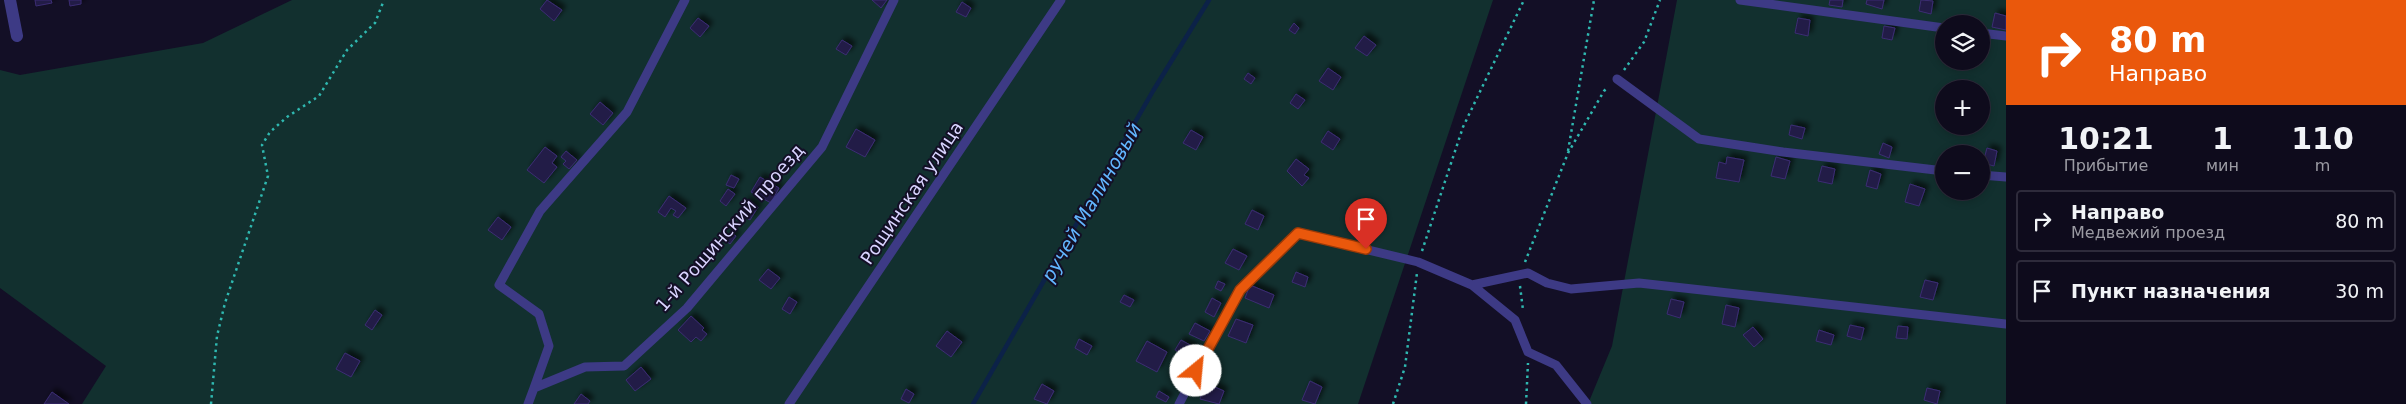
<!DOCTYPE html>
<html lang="ru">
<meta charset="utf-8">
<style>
:root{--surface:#0e0b1c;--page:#171425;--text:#f1f3f6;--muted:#9b9ba3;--line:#2e2b3b}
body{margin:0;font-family:"DejaVu Sans",sans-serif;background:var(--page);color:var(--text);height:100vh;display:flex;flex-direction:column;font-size:19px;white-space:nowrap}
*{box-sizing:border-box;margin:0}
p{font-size:16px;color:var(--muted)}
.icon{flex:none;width:28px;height:28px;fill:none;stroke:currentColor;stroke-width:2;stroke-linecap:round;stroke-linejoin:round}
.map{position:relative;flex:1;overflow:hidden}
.panel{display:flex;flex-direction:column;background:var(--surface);width:400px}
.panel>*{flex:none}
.banner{background:#ea580c;color:#fff;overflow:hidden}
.tools{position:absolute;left:1935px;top:15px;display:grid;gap:10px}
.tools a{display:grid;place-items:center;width:55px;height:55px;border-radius:50%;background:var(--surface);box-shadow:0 2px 8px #0003,0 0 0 1px var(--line);font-size:25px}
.pin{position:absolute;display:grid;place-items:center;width:42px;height:42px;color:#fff;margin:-51px -21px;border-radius:50% 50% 50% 0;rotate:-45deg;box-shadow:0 0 5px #0007}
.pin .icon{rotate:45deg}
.me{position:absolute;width:55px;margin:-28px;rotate:28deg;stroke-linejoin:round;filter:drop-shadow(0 0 4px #0008)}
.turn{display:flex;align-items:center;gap:18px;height:105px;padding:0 20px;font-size:22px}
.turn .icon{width:65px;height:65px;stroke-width:2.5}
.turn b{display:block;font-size:35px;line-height:42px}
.eta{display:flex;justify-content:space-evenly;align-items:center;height:85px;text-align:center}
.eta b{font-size:30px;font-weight:700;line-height:35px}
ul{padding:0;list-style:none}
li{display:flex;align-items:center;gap:15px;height:62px;margin:0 10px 8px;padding:0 10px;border:2px solid var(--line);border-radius:5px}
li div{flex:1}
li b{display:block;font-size:19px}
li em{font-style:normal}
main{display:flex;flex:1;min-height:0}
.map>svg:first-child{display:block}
</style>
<main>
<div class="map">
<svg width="2006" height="404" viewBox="0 0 2006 404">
<defs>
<filter id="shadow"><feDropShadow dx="4" dy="-4" stdDeviation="2.5" flood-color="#0009"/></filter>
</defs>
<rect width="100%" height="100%" fill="#130f26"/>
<path fill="#12302f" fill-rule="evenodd" d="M292,0H1493L1358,404H82L106,366L0,288V70L20,75L203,43Z
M1677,0H2006V404H1588L1612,346ZM1944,24H1981V61H1944ZM1944,89H1981V126H1944ZM1944,154H1981V191H1944Z"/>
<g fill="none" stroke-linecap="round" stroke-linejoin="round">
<path stroke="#0c2248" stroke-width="4.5" d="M973,404L1153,91L1209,0"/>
</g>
<path fill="#241b47" stroke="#3b2d73" filter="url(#shadow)" d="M35,0H51L52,3L36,6Z
M69,0H81V4L70,6Z
M547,0L562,10L554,21L540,9Z
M872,0H887L881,8Z
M1830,0H1843L1842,7L1829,5Z
M1867,0H1884L1882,9L1866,4Z
M1921,0L1933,1L1931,14L1919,11Z
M962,2L971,8L966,17L956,12Z
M1995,13L2006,16V30L1992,27Z
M698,18L709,26L700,37L690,28Z
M1798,18L1810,20L1808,36L1795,33Z
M1294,23L1299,28L1295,34L1289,30Z
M1884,26L1895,28L1892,40L1882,38Z
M1364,36L1376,45L1367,56L1355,48Z
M842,40L852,46L846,55L836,49Z
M1328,68L1341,77L1333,90L1319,81Z
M1248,73L1255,78L1251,84L1244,79Z
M1296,94L1305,100L1298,109L1290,103Z
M600,102L613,113L603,125L590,114Z
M1791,125L1805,128L1802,139L1789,135Z
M856,129L875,140L865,157L846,147Z
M1191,130L1203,137L1196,150L1183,143Z
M1328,131L1340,139L1333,150L1321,142Z
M1883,143L1892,147L1889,158L1879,154Z
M545,147L557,156L552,163L557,167L544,183L527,170Z
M1987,148L1997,151L1994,166L1983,163Z
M566,151L577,160L569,169L563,164L566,161L561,157Z
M1727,157L1744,160L1739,182L1716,178L1719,162L1726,164Z
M1776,157L1790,161L1785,179L1771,176Z
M1296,159L1309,169L1304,175L1309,178L1302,186L1287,171Z
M1822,166L1835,169L1832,184L1818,181Z
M1870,170L1881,174L1877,189L1866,186Z
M731,175L739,179L734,188L726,185Z
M760,177L779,188L771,203L751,192Z
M1910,184L1925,189L1919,206L1905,202Z
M728,189L735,194L726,206L720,201Z
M669,196L686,208L678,218L673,215L676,211L671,208L665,217L658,212Z
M747,200L758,207L750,220L738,213Z
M1252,210L1264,216L1258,230L1245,224Z
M498,217L511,227L502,240L488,230Z
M731,232L736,236L730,244L725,240Z
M1233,249L1247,256L1239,270L1225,263Z
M768,269L780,278L771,289L759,280Z
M1296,272L1308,277L1305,287L1292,282Z
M1925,280L1938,283L1933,300L1920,297Z
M1218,281L1225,284L1221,291L1215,288Z
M1250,285L1274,295L1269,308L1245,298Z
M1124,295L1134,300L1130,307L1120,302Z
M789,297L797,302L790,314L782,309Z
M1212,298L1221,303L1214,317L1205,312Z
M1671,299L1684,302L1680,318L1667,314Z
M1726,305L1739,308L1735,327L1722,324Z
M375,310L382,315L372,330L365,325Z
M691,316L704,328L702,330L707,334L701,341L696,337L691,342L678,330Z
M1236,319L1253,325L1246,343L1228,336Z
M1195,323L1210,331L1204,341L1189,334Z
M1850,325L1864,328L1861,340L1847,336Z
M1898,326L1908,327L1907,339L1896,338Z
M1753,327L1763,339L1754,347L1743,335Z
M1819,330L1834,335L1831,345L1816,341Z
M947,331L962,342L951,357L936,346Z
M1079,339L1092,346L1087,355L1075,348Z
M1181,340L1194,347L1189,357L1175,350Z
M1147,341L1167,352L1157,372L1136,361Z
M345,353L360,361L351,377L336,369Z
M641,367L651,379L635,391L626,380Z
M1310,381L1322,387L1315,404L1302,400Z
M1206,383L1224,391L1219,404L1200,399Z
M1042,384L1054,391L1047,404L1034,399Z
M1927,388L1940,391L1937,404L1924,400Z
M906,389L914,394L909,403L901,399Z
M1159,391L1169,397L1166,402L1156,397Z
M52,392L69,404H44Z
M581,394L590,401L588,404H574Z"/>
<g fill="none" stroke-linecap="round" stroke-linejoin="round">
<path stroke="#2fb8b0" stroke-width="2.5" stroke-dasharray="2.5 4" stroke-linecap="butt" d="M1624,70L1644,42L1660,0
M1568,151L1594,0
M1422,251L1463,127L1524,0
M1525,262L1568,153L1604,91L1608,87
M1520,286L1523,310
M211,404L217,336L225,303L268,176L262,145L270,132L287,117L319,96L347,50L375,23L384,0
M1393,404L1405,367L1417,273
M1526,404L1528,363"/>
<path stroke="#3d3a85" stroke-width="9" d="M1740,0L1944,28
M1981,33L2006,36
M1617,79L1699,139L1783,152L1944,171
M1981,175L2006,177
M1472,285L1515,320L1528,352L1556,365L1587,404
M534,388L549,346L539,314L499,285L540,211L627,112L685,0
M528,404L534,388L585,367L624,366L687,308L822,147L894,0
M789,404L1061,0
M1179,404L1239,290L1298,233L1418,262L1472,285L1528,273L1547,283L1571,289L1639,283L2006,324"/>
<path stroke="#3d3a85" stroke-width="12" d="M10,0L17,36"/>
</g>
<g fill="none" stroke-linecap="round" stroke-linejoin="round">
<defs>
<path id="route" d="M1196,371L1240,290L1298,233L1366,249"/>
</defs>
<use href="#route" stroke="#983908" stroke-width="12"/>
<use href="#route" stroke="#ea580c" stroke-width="9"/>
</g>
<g text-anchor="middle" stroke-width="4" stroke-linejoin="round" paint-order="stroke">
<g font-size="18" fill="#d9d4ff" stroke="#130f26">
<text transform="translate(912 193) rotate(-56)" y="6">Рощинская улица</text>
<text transform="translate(730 228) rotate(-49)" y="6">1-й Рощинский проезд</text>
</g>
<g font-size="19" font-style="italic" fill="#62b6ff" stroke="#130f26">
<text transform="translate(1091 202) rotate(-60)" y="7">ручей Малиновый</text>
</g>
</g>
</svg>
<div class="tools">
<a><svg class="icon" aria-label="layers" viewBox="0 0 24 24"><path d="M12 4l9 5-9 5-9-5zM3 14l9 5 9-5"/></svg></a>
<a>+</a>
<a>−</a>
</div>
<div class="pin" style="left:1366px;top:249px;background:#d93025"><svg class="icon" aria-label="arrive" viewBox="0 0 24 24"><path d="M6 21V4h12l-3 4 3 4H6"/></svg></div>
<svg class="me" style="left:1196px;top:371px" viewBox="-20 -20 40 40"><circle r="19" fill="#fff"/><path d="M0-13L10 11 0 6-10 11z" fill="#ea580c"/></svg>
</div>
<section class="panel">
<div class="banner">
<div class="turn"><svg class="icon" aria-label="right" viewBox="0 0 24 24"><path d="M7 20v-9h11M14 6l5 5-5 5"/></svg><div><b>80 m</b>Направо</div></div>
</div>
<div class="eta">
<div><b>10:21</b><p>Прибытие</p></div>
<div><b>1</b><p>мин</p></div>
<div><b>110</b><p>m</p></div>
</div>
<ul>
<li><svg class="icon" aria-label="right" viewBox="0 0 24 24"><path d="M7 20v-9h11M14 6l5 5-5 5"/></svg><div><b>Направо</b><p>Медвежий проезд</p></div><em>80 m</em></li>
<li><svg class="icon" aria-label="arrive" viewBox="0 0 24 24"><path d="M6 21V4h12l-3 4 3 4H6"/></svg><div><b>Пункт назначения</b></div><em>30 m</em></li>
</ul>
</section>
</main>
